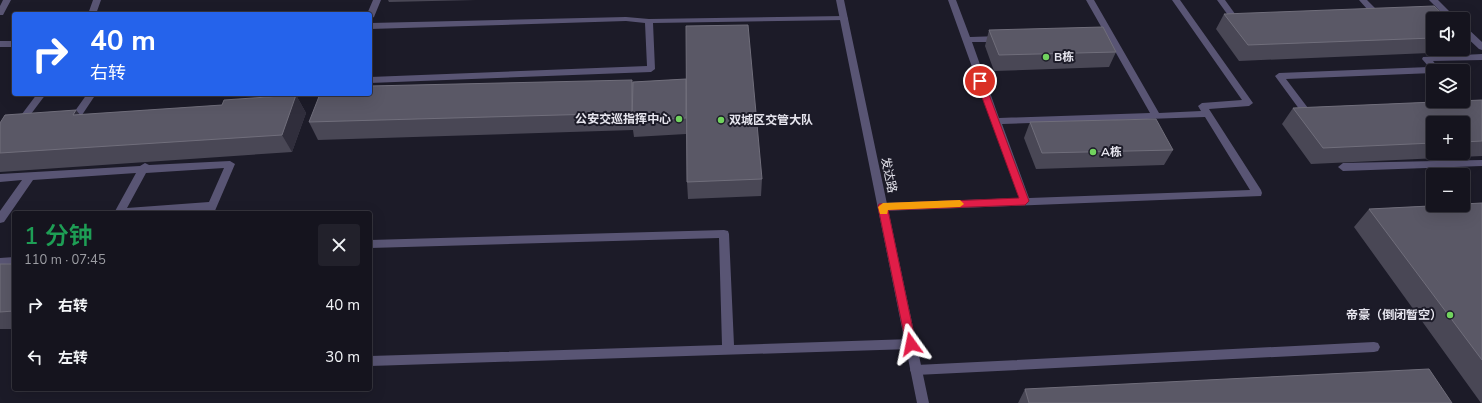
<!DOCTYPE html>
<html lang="zh">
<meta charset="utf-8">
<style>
:root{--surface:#15141e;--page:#22212b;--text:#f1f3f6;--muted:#9d9ea4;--line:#34333c}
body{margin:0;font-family:"Nunito Sans","Noto Sans SC",sans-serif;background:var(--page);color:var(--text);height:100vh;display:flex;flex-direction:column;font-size:15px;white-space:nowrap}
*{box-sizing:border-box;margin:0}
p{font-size:13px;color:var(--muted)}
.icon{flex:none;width:22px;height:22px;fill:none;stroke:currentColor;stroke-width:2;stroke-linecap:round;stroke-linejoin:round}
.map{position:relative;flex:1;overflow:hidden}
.details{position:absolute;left:12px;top:211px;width:360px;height:180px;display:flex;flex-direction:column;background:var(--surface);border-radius:4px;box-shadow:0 4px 16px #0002,0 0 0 1px var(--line)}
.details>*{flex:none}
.hud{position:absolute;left:12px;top:12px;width:360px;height:84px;border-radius:4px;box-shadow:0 4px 16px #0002,0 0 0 1px var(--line);background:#2563eb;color:#fff;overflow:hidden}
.controls{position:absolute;left:1426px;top:12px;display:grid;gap:8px}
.controls a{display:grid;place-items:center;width:44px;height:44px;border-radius:4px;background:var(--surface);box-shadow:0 4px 16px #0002,0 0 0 1px var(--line);font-size:20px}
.pin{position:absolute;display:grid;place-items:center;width:34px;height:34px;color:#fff;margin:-17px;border:2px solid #fff;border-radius:50%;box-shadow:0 1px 4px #0007}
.me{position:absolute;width:44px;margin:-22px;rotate:348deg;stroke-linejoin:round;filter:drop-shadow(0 0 3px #0008)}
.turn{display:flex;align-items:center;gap:14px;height:84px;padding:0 12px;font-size:18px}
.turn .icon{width:52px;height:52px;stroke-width:2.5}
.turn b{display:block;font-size:28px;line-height:34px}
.round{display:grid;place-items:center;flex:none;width:42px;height:42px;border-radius:4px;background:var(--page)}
.head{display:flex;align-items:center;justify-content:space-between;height:68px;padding:0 12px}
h1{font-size:24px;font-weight:600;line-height:30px;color:#1e9e55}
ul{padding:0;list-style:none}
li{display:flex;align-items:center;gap:12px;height:52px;padding:0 12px}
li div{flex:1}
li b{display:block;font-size:15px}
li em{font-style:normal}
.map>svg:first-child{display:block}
</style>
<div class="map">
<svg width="1482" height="403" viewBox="0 0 1482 403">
<rect width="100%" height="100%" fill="#1c1b28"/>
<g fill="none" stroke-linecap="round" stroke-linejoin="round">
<path fill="#595574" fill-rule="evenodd" d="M3,0H11L3,15H0V6Z
M93,0H101L96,14H88Z
M373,0H381L374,17L370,19V14H367Z
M948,0H956L970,37L1000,36L1004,39L1000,42H972L999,118L1150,113L1086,0H1094L1159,113L1201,111L1198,106L1202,103L1242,100L1172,0H1180L1253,103L1249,106L1209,109L1261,190L1262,193L1261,196L883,211L879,210L878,207L879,204L883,203L1019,198ZM1205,117L1250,190L1029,198L1002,124Z
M1217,0H1225L1238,18H1243V22H1233Z
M1359,0H1367L1381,14V18H1375Z
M844,16L848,18L847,20L653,23L655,69L651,72L370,83V77L647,66L645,23L626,21L370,29V23L626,17L649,19Z
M0,41H14V47H0Z
M1482,54V60L1433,61L1441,71H1433V73L1286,79L1311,112L1314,113L1316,115L1314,117H1305L1275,76L1279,73L1429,67L1422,59L1423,57Z
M37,94H46L22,126H16L14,124L16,122Z
M87,94H96L80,118L82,120L80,122H70L68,120L70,118Z
M1482,160V166L1343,171L1338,167L1343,163Z
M230,161L235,164L214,213H204L205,210L163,213H114L136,173L33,180L4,222L0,223V211L22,180L0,182V174L140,166L145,163L149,165ZM224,168L209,202L127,208L146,173Z
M724,230L728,231L729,234L734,345L911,339L915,340L917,344L915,348L911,349L370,366V356L722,345L719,238L370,248V240Z
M14,257V265L0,266V258Z
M1374,342L1378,343L1380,347L1378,351L1374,352L916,375L912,374L910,370L912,366L916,365Z"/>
<path fill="#595574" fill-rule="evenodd" d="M836,0H844L929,403H917Z
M1429,0H1438L1457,19H1448Z
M1463,26L1466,27L1482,42V50L1479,49L1463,34Z"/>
</g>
<path fill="#494755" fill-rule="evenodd" d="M388,0H476L389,2Z
M1224,14L1433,19V49H1456L1453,52L1239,61L1216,29Z
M989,30L1116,52L1109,67L994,71L985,46Z
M686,79L762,179L761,196L688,199L687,182L686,134L634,137L633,130L318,140L309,122L633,82Z
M296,95L306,113L292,152L0,172V123L76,110L80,115L222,105Z
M1482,100V156L1311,164L1282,124L1293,108ZM1433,123H1463V153H1433Z
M1030,122L1173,150L1164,165L1036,169L1024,138Z
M1482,203V403H1481L1354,227L1369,209Z
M0,264H14V329H0Z
M1025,389L1452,403H1018Z"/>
<path fill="#302e3c" d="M296,95L306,113L292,152L282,135Z
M76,110L91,128L73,115Z"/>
<path fill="#5a5866" stroke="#706e7b" d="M1434,6L1448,19H1433V38L1248,45L1224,14Z
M748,25L762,179L687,182L686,26Z
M1103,27L1116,52L999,55L989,30Z
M686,79V118L632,121L633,82Z
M632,80V113L309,122L320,94H370V86Z
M296,95L282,135L0,153V123L5,115L76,110L73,115L222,105L224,100Z
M1482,100V141L1463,142V123H1433V143L1323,148L1293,108Z
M1156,119L1173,150L1042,153L1030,122Z
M1482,203V360L1369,209L1450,205H1463V204Z
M0,264H14V311L0,312Z
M1429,369L1452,403H1029L1025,389Z"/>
<path fill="#e11d48" stroke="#92132f" d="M980,78L984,81L1029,201L1025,205L888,210L916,344L915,347L911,348L907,347L906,344L878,207L879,204L1019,198L976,81Z"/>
<path fill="#f59e0b" d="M960,200L964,204L960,207L888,210L887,214H880L878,207L883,203Z"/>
<g fill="#71d35e" stroke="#1c1b28" stroke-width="1.5">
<circle cx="1046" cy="57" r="4"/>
<circle cx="679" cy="119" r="4"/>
<circle cx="721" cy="120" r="4"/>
<circle cx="1093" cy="152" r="4"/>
<circle cx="1450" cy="315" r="4"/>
</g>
<g text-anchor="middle" stroke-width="4" stroke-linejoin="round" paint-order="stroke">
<g font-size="12" font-weight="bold" fill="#e6e5ee" stroke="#1c1b28" text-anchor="start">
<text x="1054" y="61">B栋</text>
<text x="671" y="123" text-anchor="end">公安交巡指挥中心</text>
<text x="729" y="124">双城区交管大队</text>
<text x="1101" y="156">A栋</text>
<text x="1442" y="319" text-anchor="end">帝豪（倒闭暂空）</text>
</g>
<g font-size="12" fill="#e6e5ee" stroke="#1c1b28">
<text transform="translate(889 175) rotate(78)" y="4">发达路</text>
</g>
</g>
</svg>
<div class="controls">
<a><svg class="icon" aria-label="sound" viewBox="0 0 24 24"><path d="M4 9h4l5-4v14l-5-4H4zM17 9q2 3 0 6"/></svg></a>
<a><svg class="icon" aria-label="layers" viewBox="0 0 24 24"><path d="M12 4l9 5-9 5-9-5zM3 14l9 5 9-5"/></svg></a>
<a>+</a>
<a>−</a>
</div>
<div class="pin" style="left:980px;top:81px;background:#d93025"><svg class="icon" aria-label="arrive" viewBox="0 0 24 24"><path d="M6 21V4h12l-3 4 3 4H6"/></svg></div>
<svg class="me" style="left:911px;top:344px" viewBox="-20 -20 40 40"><path d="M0-17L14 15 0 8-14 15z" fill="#e11d48" stroke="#fff" stroke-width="4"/></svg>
<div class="hud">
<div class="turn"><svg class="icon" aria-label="right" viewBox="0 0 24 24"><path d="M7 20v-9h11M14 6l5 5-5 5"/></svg><div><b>40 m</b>右转</div></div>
</div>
<section class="details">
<div class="head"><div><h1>1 分钟</h1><p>110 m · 07:45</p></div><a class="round"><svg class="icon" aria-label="close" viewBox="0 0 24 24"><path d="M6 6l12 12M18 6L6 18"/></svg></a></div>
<ul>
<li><svg class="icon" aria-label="right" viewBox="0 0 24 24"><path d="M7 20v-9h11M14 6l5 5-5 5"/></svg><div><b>右转</b></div><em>40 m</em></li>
<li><svg class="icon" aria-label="left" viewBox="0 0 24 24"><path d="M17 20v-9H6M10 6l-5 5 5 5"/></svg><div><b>左转</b></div><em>30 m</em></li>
</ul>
</section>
</div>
